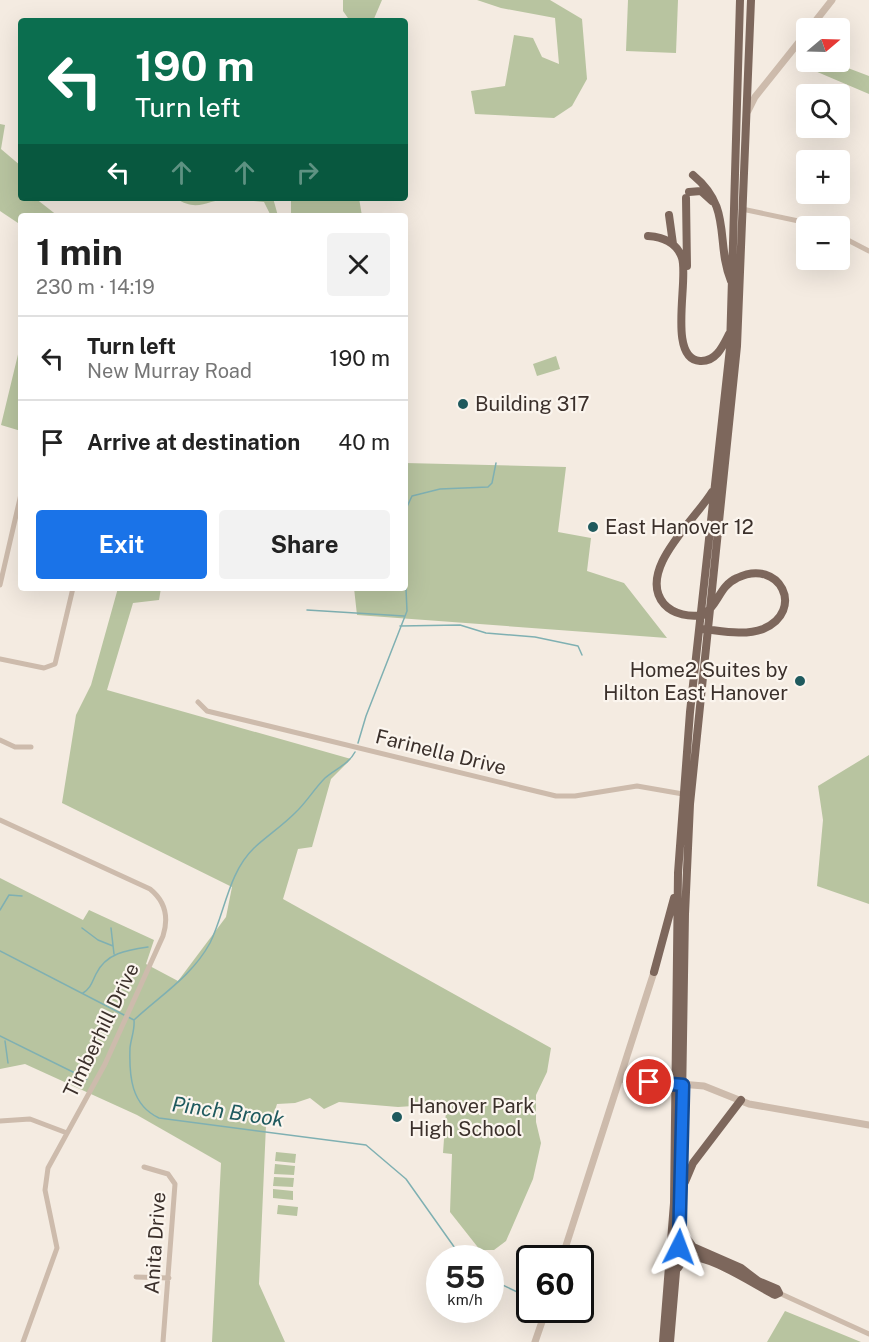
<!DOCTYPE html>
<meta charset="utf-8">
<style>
:root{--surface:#fff;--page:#f2f2f2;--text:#222;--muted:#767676;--line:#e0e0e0;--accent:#1a73e8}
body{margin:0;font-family:"Public Sans",sans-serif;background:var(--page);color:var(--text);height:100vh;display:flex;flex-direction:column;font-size:22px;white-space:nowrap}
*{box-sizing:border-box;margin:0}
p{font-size:20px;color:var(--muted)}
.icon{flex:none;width:33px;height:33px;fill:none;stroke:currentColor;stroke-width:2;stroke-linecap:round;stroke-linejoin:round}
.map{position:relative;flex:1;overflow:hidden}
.side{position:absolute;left:18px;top:213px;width:390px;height:378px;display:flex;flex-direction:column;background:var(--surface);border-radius:6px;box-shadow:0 6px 24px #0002}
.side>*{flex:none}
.banner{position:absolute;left:18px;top:18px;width:390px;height:183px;border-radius:6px;box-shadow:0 6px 24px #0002;background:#0b6e4f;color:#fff;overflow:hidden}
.needle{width:39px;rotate:71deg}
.controls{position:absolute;left:796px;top:18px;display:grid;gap:12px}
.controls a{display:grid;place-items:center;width:54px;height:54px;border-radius:6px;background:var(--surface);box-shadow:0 6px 24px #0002;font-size:30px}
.speed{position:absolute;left:426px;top:1245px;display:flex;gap:12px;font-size:30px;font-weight:700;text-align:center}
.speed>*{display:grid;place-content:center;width:78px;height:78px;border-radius:50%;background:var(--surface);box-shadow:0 6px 24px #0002;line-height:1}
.speed small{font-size:15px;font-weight:400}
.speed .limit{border:3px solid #111;border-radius:9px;background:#fff;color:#111}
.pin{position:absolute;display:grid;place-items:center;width:51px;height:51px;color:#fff;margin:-26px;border:3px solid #fff;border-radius:50%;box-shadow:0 2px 6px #0007}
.me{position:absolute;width:66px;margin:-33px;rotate:3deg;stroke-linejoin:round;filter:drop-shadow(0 0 4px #0008)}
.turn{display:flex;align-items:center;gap:21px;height:126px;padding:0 18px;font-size:27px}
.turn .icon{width:78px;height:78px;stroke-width:2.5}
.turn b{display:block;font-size:42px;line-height:51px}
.lanes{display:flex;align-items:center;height:57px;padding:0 18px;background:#0003;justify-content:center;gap:30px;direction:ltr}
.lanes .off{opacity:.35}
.round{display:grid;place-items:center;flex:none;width:63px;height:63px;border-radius:6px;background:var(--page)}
.summary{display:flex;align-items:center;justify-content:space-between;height:102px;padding:0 18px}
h1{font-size:36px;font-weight:700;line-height:45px}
.button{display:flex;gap:12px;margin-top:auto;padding:12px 18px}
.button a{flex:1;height:69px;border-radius:6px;background:var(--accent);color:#fff;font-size:24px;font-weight:700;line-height:69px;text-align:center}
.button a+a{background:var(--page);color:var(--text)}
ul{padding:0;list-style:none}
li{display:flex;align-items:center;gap:18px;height:84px;padding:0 18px;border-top:2px solid var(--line)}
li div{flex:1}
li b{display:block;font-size:22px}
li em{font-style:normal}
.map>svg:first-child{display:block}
</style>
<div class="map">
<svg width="869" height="1342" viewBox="0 0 869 1342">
<rect width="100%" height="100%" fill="#f4ebe1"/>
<path fill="#b8c4a0" d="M343,0H382L373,21H350L343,11Z
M477,0H550L582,19L587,79L572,106L554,118L475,114L471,91L505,86L514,35L533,38L542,57L559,64L555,18L501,8Z
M628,0H678L676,53L626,51Z
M810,62H832L869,76V94L815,71Z
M0,124L5,125L1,149L21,166V198H35L58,216H21V225L0,211Z
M176,198H273L278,216H271L264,202C253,201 242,199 231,199C209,198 198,214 176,198Z
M291,198H359L362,216H288L291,213Z
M21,342V431L1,425Z
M556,356L560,369L537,376L533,364Z
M405,463L566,467L558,532L591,538L587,571L624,583L667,638L357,615L354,588H405Z
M118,588H161L159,600L133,603L107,690L351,759L331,779L312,847L298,849L283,899L551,1048L547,1072L536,1095V1122L541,1143L533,1179L506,1241L494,1250H480L450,1212L452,1154L443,1153L446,1110L428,1105L398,1107L339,1102L324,1109L310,1098L295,1103L277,1104L273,1117L266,1125L259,1284L285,1342H212L221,1163L137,1115L25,1064L0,1069V878L83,920L89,910L154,940L146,964L178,981L226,917L232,887L62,803L76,715L91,685Z
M869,755V904L817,886L823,820L818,786Z
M276,1152L296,1154L295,1163L275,1161Z
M275,1164L295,1166L294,1175L274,1174Z
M274,1177L294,1178L293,1187L273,1186Z
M273,1189L293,1191V1200L273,1198Z
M278,1205L298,1207L297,1216L277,1214Z
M785,1311L861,1342H767Z"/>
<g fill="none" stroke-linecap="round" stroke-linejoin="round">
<path stroke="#7fb0b2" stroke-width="1.5" d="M405,511L412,496L440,489L488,487L492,483L496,463
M307,610L404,616
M400,626L460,625L486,633L535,637L578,646L582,655
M358,743L366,716L407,611L405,567
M0,910L9,895L22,896
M82,928L98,940L113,946
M111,928L114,954
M0,951L124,1015
M83,993C91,988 92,982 96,974C106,953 127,950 148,947
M128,1017L134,1020C135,1030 131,1038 130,1048C129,1076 131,1105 159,1118L366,1145L406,1179L462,1258
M134,1020C161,995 192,976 210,943C225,913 228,873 254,848C267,836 282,826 295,813C306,803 314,789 325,778C335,769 349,764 355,752
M0,1036L87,1079
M5,1041L8,1063
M490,1279L530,1298
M552,1311L573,1322"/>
<path stroke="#cdbbac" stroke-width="5" d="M742,209L822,226
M840,236L869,251
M0,585L21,494
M0,659L44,668L55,664L73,588
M198,702L207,711L556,796H575L637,786L683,794
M0,740L15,747H31
M0,820L150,889C165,901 169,917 163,936L105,1064L48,1168L45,1190L57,1248L23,1342
M0,1121L30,1119L67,1133
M144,1167L168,1174L175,1184L163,1342
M136,1277L169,1278
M779,1293L869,1334"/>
<path stroke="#cdbbac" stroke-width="7" d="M810,28L832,0
M748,111L755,97L807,32
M620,1079L704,1086L749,1104L869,1125
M562,1258L654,972
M535,1342L546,1310"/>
<path stroke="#7d675c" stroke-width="8" d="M693,175C733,208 715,241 731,281
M689,192L701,191L712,201
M686,198L687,266
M669,215L673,244
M648,236C663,237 677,243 682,258C689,279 667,359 700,361C716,362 723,346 729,334
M703,629C722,631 744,636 763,629C806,611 780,557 737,578C719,586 718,606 703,615C690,617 674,615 664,604C636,571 695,520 712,492
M654,972L674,898
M685,1182L693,1163L741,1100
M682,1231L693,1247L741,1268L758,1281L777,1289L779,1293
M678,1268L685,1258C703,1250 757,1286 775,1295L779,1293
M663,1342L674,1203L678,873L690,712L730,348L740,0
M670,1342L680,1225L685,914L690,804L737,346L751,0"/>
</g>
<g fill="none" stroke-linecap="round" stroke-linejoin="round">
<defs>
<path id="route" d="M649,1082L683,1085L679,1247"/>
</defs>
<use href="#route" stroke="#114b97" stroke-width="15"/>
<use href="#route" stroke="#1a73e8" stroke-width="10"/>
</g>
<g fill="#1f5a5e" stroke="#fbf5ee" stroke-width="2">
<circle cx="463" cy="404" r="6"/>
<circle cx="593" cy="527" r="6"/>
<circle cx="800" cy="681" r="6"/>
<circle cx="397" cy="1117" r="6"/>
</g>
<g text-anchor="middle" stroke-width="4.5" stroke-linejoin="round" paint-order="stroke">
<g font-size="20" fill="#3b302b" stroke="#fbf5ee" text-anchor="start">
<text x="475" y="411">Building 317</text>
<text x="605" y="534">East Hanover 12</text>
<text x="788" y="677" text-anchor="end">Home2 Suites by<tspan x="788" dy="23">Hilton East Hanover</tspan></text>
<text x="409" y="1113">Hanover Park<tspan x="409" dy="23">High School</tspan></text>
</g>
<g font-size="20" fill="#3b302b" stroke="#fbf5ee">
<text transform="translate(441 752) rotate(14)" y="7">Farinella Drive</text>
<text transform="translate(101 1030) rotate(-64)" y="7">Timberhill Drive</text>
<text transform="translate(155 1243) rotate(-86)" y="7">Anita Drive</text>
</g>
<g font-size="21" font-style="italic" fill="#1f5a5e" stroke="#fbf5ee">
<text transform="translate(228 1112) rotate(8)" y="7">Pinch Brook</text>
</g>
</g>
</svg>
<div class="controls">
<a><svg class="needle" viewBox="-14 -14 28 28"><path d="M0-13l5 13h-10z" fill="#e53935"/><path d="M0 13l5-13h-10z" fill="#767676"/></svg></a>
<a><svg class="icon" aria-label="search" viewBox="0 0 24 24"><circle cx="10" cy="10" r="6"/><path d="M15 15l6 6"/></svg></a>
<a>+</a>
<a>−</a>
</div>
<div class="speed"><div>55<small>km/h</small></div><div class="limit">60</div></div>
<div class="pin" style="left:649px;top:1082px;background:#d93025"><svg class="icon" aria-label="arrive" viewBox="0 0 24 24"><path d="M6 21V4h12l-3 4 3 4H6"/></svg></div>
<svg class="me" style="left:679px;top:1247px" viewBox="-20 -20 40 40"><path d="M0-17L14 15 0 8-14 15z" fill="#1a73e8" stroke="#fff" stroke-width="4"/></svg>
<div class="banner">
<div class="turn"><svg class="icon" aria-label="left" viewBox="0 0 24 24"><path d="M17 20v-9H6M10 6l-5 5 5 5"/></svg><div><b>190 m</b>Turn left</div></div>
<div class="lanes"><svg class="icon" aria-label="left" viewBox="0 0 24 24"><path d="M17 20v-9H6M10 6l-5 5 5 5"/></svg><svg class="icon off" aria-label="ahead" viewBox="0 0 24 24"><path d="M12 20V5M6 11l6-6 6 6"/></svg><svg class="icon off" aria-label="ahead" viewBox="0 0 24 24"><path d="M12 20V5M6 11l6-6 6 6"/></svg><svg class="icon off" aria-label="right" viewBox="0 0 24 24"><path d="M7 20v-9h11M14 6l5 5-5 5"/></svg></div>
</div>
<section class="side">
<div class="summary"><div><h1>1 min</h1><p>230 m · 14:19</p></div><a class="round"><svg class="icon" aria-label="close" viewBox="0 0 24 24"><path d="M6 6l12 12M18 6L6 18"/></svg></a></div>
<ul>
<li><svg class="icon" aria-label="left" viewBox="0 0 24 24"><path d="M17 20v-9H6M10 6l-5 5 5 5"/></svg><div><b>Turn left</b><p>New Murray Road</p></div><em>190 m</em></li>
<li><svg class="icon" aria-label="arrive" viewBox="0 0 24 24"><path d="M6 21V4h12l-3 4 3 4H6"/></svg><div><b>Arrive at destination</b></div><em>40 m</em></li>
</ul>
<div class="button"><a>Exit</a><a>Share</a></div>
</section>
</div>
